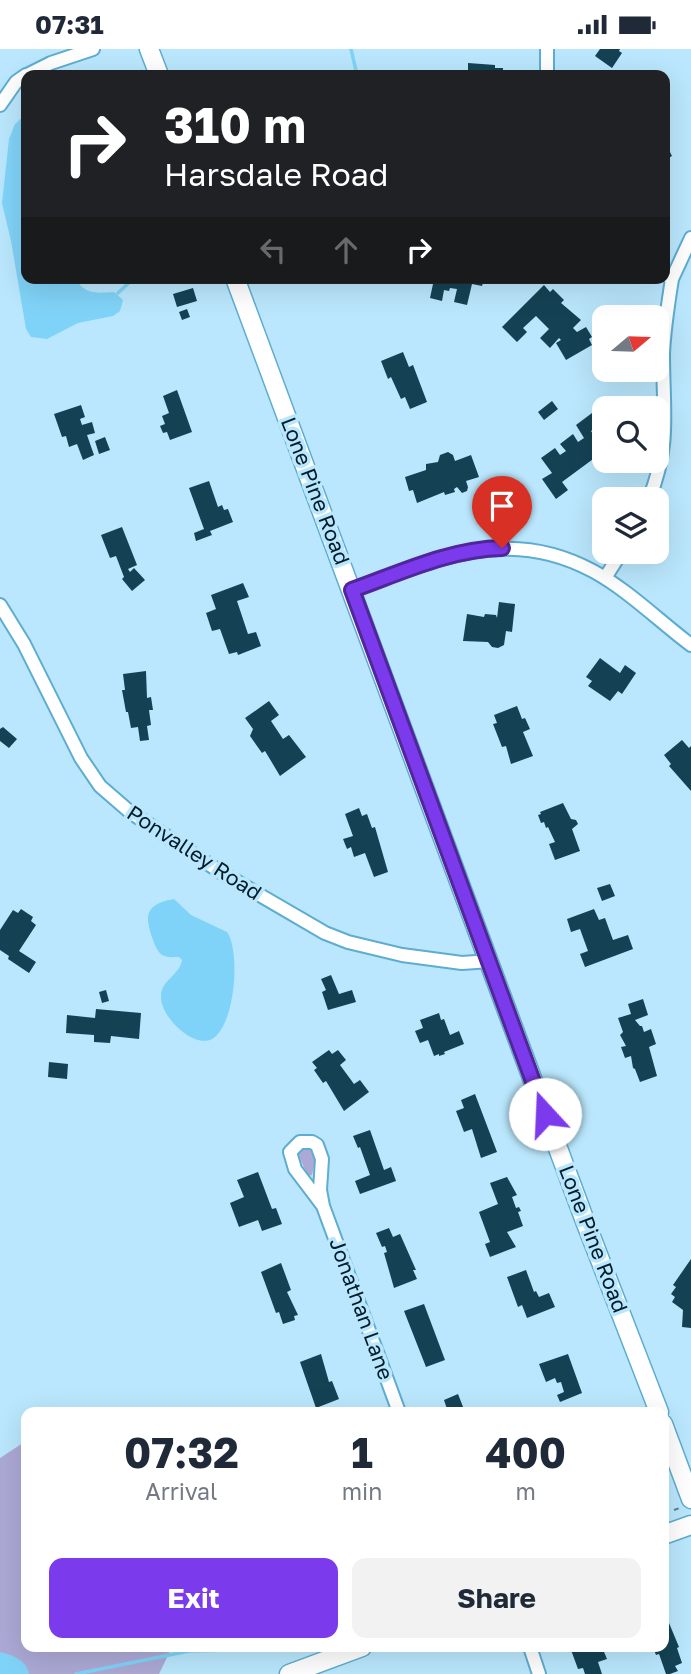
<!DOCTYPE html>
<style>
:root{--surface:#fff;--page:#f2f2f3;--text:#1f2937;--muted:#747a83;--accent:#7c3aed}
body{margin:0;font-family:"Golos Text",sans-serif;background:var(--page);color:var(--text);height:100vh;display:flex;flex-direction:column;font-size:26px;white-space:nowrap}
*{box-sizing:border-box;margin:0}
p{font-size:23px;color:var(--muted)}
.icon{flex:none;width:38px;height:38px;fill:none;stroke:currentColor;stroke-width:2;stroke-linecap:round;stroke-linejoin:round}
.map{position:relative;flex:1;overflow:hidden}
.panel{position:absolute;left:21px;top:1358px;width:648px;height:245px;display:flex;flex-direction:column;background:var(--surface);border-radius:14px;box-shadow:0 7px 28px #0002}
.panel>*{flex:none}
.hud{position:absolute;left:21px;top:21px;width:649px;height:214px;border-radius:14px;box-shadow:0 7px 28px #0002;background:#202124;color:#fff;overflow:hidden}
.needle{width:46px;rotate:71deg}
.fabs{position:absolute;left:592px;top:256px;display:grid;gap:14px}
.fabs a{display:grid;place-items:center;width:77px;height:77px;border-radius:14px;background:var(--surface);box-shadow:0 7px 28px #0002;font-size:35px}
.pin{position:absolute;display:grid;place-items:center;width:60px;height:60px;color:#fff;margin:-72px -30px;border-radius:50% 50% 50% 0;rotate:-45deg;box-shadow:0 0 7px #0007}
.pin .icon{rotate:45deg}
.me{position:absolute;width:77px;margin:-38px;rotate:340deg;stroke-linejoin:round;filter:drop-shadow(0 0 5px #0008)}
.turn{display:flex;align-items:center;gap:24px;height:147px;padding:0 28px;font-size:32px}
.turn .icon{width:91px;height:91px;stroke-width:2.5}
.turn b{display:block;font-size:49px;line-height:60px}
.lanes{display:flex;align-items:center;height:66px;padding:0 28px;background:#0003;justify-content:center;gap:35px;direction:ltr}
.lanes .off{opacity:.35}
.eta{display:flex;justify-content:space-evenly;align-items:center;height:119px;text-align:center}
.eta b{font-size:42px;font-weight:700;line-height:49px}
.button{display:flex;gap:14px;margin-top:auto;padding:14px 28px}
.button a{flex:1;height:80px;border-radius:14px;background:var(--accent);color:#fff;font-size:28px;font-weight:700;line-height:80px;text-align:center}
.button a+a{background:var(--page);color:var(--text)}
.status{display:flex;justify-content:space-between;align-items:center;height:49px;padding:0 35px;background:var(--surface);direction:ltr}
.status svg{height:19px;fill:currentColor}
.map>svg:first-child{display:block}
</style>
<div class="status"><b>07:31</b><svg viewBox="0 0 49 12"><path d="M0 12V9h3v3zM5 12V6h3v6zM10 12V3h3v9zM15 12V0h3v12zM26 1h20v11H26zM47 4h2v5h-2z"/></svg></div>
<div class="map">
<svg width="691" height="1625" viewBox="0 0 691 1625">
<rect width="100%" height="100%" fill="#bae7fd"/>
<path fill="#aca9d6" d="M303,1097L313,1100L316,1109L312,1126L308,1127L298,1105L300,1099Z
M26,1392V1598H172L159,1625H0V1409Z"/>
<path fill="#80d3f8" d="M26,65V229H75C85,246 96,244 114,243L123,251L120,262L113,267L78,274L47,290L31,288L26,280L11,192L2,154L9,90L15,75Z
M174,850L191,866L227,883C241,903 235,977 212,990C193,1000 160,967 161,947C161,931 180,926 182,911L179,908C173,908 168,909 162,906C157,902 155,896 153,891C144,867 145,855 174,850Z
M0,1603C12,1606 27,1611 29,1625H0Z"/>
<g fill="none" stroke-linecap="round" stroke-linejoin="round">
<path stroke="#80d3f8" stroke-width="3.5" d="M351,0L357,26
M118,244L134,229
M76,1625L189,1602L261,1600"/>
</g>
<path fill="#144254" d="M600,0H620L619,2L622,4L612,19L595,7Z
M468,14L495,16V19H503V26H468Z
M665,93L672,107L665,111Z
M429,229H484L482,237L472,235L467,256L454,253L457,240L450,239L449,242L444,241L442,252L430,249L433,235Z
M544,236L550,243L553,240L564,251L561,254L581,271L573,279L577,283L586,278L592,288L589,290L592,296L566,311L556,294L561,291L559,289L550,299L540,289L549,280L536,267L523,279L527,283L517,293L502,278Z
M193,239L197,252L177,258L173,245Z
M187,260L190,268L182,271L179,263Z
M403,303L409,318L413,316L427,353L410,360L405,348L401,350L391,328L388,330L381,312Z
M177,341L192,383L170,391L167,383L163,384L160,377L165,375L162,367L169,364L163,347Z
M552,352L558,360L544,371L538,363Z
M81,356L85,368L80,370L82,376L92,373L95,384L87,386L94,406L83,411L77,395L69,398L66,387L62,388L54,365Z
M596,361L604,373L591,382L604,402L562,433L568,441L556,450L542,430L552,424L541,409L555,399L560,406L566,402L560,395L573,385L578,393L584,389L576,376Z
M105,388L110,401L99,405L95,392Z
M448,403L453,406L455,412L471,406L479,428L466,432L468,438L467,442L462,444L457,438L454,440L455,443L445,446L444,443L417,454L413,441L409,442L405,428L426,421V415L438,413L440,406Z
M209,432L218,458L222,456L224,461L228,460L233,473L210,482L212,486L196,492L194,484L204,480L189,439Z
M122,478L137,516L128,520L130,523L134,519L145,531L132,542L122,530L124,528L116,507L110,509L101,486Z
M243,534L249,548L237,552L248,585L256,583L261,597L238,606L237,603L229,605L220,580L212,582L206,564L216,560L211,546Z
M499,553L515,555L512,583L506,582L504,596L498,599L492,598L488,593L463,592L467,565L484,568L485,565L496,566L497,569Z
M600,609L620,624L625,616L636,624L622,645L618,642L610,652L588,637L592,632L586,628Z
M146,622L147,649L151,648L153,661H149L151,676L147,677L149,691L140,692L138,678L131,679L128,663H126L122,641H125L123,625Z
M269,652L279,666L271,672L283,690L289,686L306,708L280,727L265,702L262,704L250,687L253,680L245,669Z
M517,657L522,670L525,669L530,680L523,683L533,707L511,715L506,697L502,698L493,675L497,674L494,666Z
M3,678L17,690L9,699L0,692V680Z
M682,691L689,699L691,697V742L669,717L671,715L664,706Z
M563,754L571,770L576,771L578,775L572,780L580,802L555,811L549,795L555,793L548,778L546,779L544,773L541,774L538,766L541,765L540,763Z
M359,759L362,767L367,765L372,779L375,778L388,823L374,828L365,804L354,808L351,798L347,800L343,790L353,787L345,765Z
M610,835L615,847L602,852L597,839Z
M21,860L33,868L31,872L36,876L19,902L36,913L29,924L8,910L9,907L0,901V881L13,861L18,864Z
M594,860L599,871L605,869L613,891L628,886L633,900L585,918L580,905L588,902L580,880L571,883L567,870Z
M331,926L339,945L352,941L356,953L328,961L322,943L326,941L321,930Z
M106,941L109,952L102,954L99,943Z
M643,950L648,966L635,971L640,977H642L644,983L651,980L656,995L649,998L657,1027L640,1033L635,1020L633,1019L631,1007L625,1009L621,998L626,997L620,986L623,983L618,969L631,965L628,955Z
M96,960L141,964L139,990L111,987L110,994L94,993V986L66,984L67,966L95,969Z
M439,964L441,971L444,970L450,986L459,982L464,995L444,1003L445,1005L439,1007V1005L434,1007L428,991L420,994L415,982L423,979L420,971Z
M329,1001L332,1005L338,1001L346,1011L340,1016L354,1035L360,1031L369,1043L344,1062L326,1032L323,1034L314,1021L317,1019L312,1013Z
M49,1013L68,1015L67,1030L48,1028Z
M475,1045L497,1103L481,1109L472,1080L464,1083L456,1062L464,1059L461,1051Z
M370,1081L384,1121L391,1118L396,1132L360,1145L355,1132L370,1126L360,1098L358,1099L353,1087Z
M258,1123L272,1160L276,1159L282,1175L262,1182L258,1171L239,1178L230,1154L244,1148L237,1131Z
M507,1128L517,1146L512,1148L516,1159L519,1158L521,1162L518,1163L523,1177L507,1183L516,1198L490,1208L485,1195L490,1193L479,1163L498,1155L490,1134Z
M389,1179L393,1188L400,1185L416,1221H413L417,1230L394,1239L384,1204L387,1203L385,1197L382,1198L376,1184Z
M691,1210V1279L682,1278L683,1261L672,1253L675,1248L671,1245L676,1238L673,1236Z
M281,1214L291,1241L287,1243L298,1266L294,1267L295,1271L283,1275L279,1263L276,1264L261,1223Z
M526,1221L534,1243L536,1242L539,1248L549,1244L555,1258L527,1269L522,1256L518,1258L507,1228Z
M424,1255L445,1311L426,1318L404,1262Z
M321,1305L329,1333L332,1332L339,1350L316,1359L300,1313Z
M568,1305L582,1344L560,1353L557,1346L564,1343L561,1333L557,1334L555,1329L546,1333L539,1315Z
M458,1345L465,1363H448L444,1351Z
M664,1562L679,1598L677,1599L682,1614L675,1617L678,1622L670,1625H666L659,1605L656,1606L653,1598H663Z
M580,1598H602L607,1610L598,1613L602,1625H585L583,1619L578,1620L571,1601Z"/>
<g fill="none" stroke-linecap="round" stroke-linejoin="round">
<defs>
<path id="street" d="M27,26L51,14L93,0
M547,26V0
M0,56L16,33L26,26
M672,230L691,189
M649,450C671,395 663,362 663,305C664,280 668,255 672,230L665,225
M605,529L622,502
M352,541C436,512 506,475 593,522C628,541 659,572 691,596
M0,556L24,595L81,709L100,737L130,763L222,824L325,884L348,893L402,906L462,914L490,912
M323,1157L320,1141L322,1110L317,1096L312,1093H300L290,1103L295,1120L323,1157L399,1363
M530,1598L539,1625"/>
<path id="secondary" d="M149,0L159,26
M235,229L585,1172L659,1363
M663,1375L691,1450
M663,1486L691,1476
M289,1625L362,1598"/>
</defs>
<use href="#street" stroke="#5eadd0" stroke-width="16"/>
<use href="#secondary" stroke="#5eadd0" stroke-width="21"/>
<path stroke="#5d8294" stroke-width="2" stroke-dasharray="5 5" stroke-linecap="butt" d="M674,1461L680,1459"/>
<use href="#street" stroke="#fff" stroke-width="12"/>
<use href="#secondary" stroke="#fff" stroke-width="18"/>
</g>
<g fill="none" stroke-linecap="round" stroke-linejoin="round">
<defs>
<path id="route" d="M502,499C450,500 400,524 352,541L545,1065"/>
</defs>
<use href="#route" stroke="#51269a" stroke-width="18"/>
<use href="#route" stroke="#7c3aed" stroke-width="12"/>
</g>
<g text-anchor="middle" stroke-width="7" stroke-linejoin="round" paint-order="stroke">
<g font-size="21" fill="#001d2a" stroke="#bae7fd">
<text transform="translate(315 442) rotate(69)" y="7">Lone Pine Road</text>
<text transform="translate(194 804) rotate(33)" y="7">Ponvalley Road</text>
<text transform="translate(593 1190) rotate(69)" y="7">Lone Pine Road</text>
<text transform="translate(361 1260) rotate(70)" y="7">Jonathan Lane</text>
</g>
</g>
</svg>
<div class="fabs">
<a><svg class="needle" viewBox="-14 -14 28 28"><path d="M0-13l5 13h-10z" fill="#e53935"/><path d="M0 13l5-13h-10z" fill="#747a83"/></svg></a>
<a><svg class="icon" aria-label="search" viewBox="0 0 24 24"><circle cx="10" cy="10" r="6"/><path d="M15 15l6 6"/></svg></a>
<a><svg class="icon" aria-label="layers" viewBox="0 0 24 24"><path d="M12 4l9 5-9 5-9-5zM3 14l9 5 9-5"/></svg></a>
</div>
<div class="pin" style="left:502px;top:499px;background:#d93025"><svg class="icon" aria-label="arrive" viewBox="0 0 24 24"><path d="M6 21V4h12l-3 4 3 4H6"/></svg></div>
<svg class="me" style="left:545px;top:1065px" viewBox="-20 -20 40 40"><circle r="19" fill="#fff"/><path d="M0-13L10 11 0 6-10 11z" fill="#7c3aed"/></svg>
<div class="hud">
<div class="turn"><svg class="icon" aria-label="right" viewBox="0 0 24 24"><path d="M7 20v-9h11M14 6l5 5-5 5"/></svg><div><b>310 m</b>Harsdale Road</div></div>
<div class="lanes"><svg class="icon off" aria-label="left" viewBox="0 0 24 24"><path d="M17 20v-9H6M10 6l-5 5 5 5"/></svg><svg class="icon off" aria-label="ahead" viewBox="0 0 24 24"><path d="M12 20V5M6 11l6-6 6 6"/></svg><svg class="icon" aria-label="right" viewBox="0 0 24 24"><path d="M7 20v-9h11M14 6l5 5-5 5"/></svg></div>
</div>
<section class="panel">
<div class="eta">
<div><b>07:32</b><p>Arrival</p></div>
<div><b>1</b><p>min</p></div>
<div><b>400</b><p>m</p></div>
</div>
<div class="button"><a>Exit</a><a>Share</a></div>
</section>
</div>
